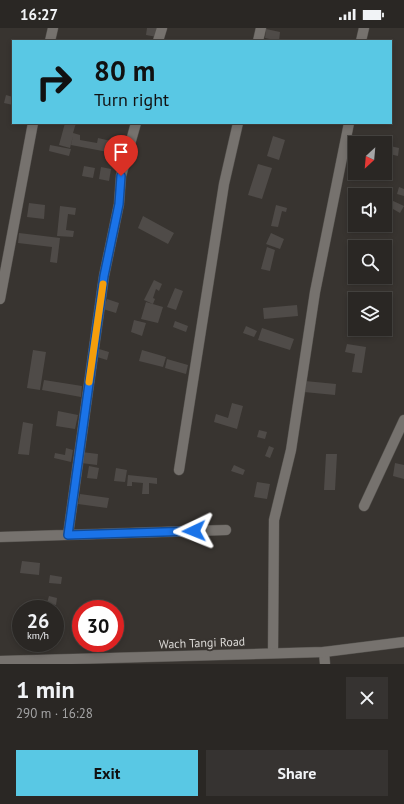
<!DOCTYPE html>
<meta charset="utf-8">
<style>
:root{--surface:#2a2724;--page:#363331;--text:#f1f3f6;--muted:#a5a5a6;--line:#464441;--accent:#59c8e4}
body{margin:0;font-family:"PT Sans",sans-serif;background:var(--page);color:var(--text);height:100vh;display:flex;flex-direction:column;font-size:15px;white-space:nowrap}
*{box-sizing:border-box;margin:0}
p{font-size:13px;color:var(--muted)}
.icon{flex:none;width:22px;height:22px;fill:none;stroke:currentColor;stroke-width:2;stroke-linecap:round;stroke-linejoin:round}
.map{position:relative;height:636px;overflow:hidden}
.details{display:flex;flex-direction:column;background:var(--surface);flex:1}
.details>*{flex:none}
.top-card{position:absolute;left:12px;top:12px;width:380px;height:84px;border-radius:0px;box-shadow:0 2px 6px #0003,0 0 0 1px var(--line);background:#59c8e4;color:#111;overflow:hidden}
.needle{width:26px;rotate:206deg}
.buttons{position:absolute;left:348px;top:108px;display:grid;gap:8px}
.buttons a{display:grid;place-items:center;width:44px;height:44px;border-radius:0px;background:var(--surface);box-shadow:0 2px 6px #0003,0 0 0 1px var(--line);font-size:20px}
.speed{position:absolute;left:12px;top:572px;display:flex;gap:8px;font-size:20px;font-weight:700;text-align:center}
.speed>*{display:grid;place-content:center;width:52px;height:52px;border-radius:50%;background:var(--surface);box-shadow:0 2px 6px #0003,0 0 0 1px var(--line);line-height:1}
.speed small{font-size:10px;font-weight:400}
.speed .limit{border:6px solid #d22;background:#fff;color:#111}
.pin{position:absolute;display:grid;place-items:center;width:34px;height:34px;color:#fff;margin:-41px -17px;border-radius:50% 50% 50% 0;rotate:-45deg;box-shadow:0 0 4px #0007}
.pin .icon{rotate:45deg}
.me{position:absolute;width:44px;margin:-22px;rotate:268deg;stroke-linejoin:round;filter:drop-shadow(0 0 3px #0008)}
.turn{display:flex;align-items:center;gap:14px;height:84px;padding:0 16px;font-size:18px}
.turn .icon{width:52px;height:52px;stroke-width:2.5}
.turn b{display:block;font-size:28px;line-height:34px}
.round{display:grid;place-items:center;flex:none;width:42px;height:42px;border-radius:0px;background:var(--page)}
.overview{display:flex;align-items:center;justify-content:space-between;height:68px;padding:0 16px}
h1{font-size:24px;font-weight:800;line-height:30px}
.cta{display:flex;gap:8px;margin-top:auto;padding:8px 16px}
.cta a{flex:1;height:46px;border-radius:0px;background:var(--accent);color:#111;font-size:16px;font-weight:800;line-height:46px;text-align:center}
.cta a+a{background:var(--page);color:var(--text)}
.status{display:flex;justify-content:space-between;align-items:center;height:28px;padding:0 20px;background:var(--surface);direction:ltr}
.status svg{height:11px;fill:currentColor}
.map>svg:first-child{display:block}
</style>
<div class="status"><b>16:27</b><svg viewBox="0 0 49 12"><path d="M0 12V9h3v3zM5 12V6h3v6zM10 12V3h3v9zM15 12V0h3v12zM26 1h20v11H26zM47 4h2v5h-2z"/></svg></div>
<div class="map">
<svg width="404" height="636" viewBox="0 0 404 636">
<rect width="100%" height="100%" fill="#383430"/>
<path fill="#4f4b48" d="M147,0H158L157,9L146,7Z
M266,1L280,4L279,13L265,10Z
M6,67L13,69V77L4,75Z
M65,95H76L73,105L80,107V112L97,115L98,110L115,114L113,125L71,117L73,108L70,120L59,117Z
M273,108L285,112L279,132L267,128Z
M50,117L71,121L69,128L49,123Z
M390,118L399,120L398,128L389,126Z
M258,136L272,140L262,171L248,167Z
M84,138L95,140L93,150L82,148Z
M101,139L111,141L109,153L99,151Z
M366,145H372L370,153L365,152Z
M399,159L404,161V168L397,166Z
M391,172L404,178L400,185L393,181L391,185L386,182Z
M29,175L45,177L44,191L27,189Z
M276,177L287,180L286,184L282,183L278,199L271,198Z
M60,178L76,180L75,187L68,186L66,202L74,203L73,209L57,208Z
M143,188L174,205L168,216L138,200Z
M19,205L60,210L57,235L50,234L52,219L18,215Z
M271,205L284,211L280,221L266,216Z
M267,219L275,222L270,243L261,241Z
M154,252L162,256L159,263L156,261L153,270L155,271L153,276L144,272Z
M175,260L183,263L176,282L167,279Z
M107,271L119,275L116,285L103,281Z
M146,274L163,279L158,295L141,291Z
M297,277L298,288L264,291L263,280Z
M134,292L146,295L142,308L131,304Z
M175,293L188,298L186,304L173,299Z
M246,298L257,303L254,309L243,305Z
M262,300L294,311L290,322L258,312Z
M347,316L366,319L362,345L352,344L355,326L345,324Z
M99,321L109,324L107,332L97,329Z
M33,322L46,324L40,362L27,360Z
M142,322L166,329L163,339L139,333Z
M167,331L188,337L186,346L165,340Z
M44,352L82,358L81,369L42,362Z
M305,353L336,356L335,367L304,364Z
M232,375L243,378L237,401L214,394L216,386L228,390Z
M58,383L78,387L75,401L56,398Z
M23,394L33,396L29,427L18,426Z
M259,402L267,404L265,411L257,409Z
M269,418L274,420L270,430L265,428Z
M66,420L73,422L71,434L54,430L55,425L65,427Z
M82,424L98,426L97,437L81,435Z
M326,426H337L335,462H324Z
M395,435L404,437V451L393,448Z
M234,437L245,442L243,447L231,443Z
M89,438L99,440L97,451L87,450Z
M116,440L127,442L125,454L114,453Z
M128,447L157,450V456L149,455V466H142L143,455L132,454V458H127Z
M257,454L270,456L267,471L254,469Z
M80,466L109,470L107,480L78,476Z
M22,533L40,535L39,547L20,545Z
M50,547L62,549L61,556L49,555Z
M49,568L57,570L56,577L47,575Z"/>
<g fill="none" stroke-linecap="round" stroke-linejoin="round">
<defs>
<path id="minor" d="M50,13L53,0
M158,13L162,0
M258,13L261,0
M361,13L364,0
M0,271L33,95
M179,442L224,156L238,95
M364,478L404,392
M68,507L104,248L119,176L121,148L136,95
M0,509L226,502
M324,624L325,636
M273,625L274,492L291,422L315,264L349,95"/>
<path id="secondary" d="M0,633L324,624L404,614"/>
</defs>
<use href="#minor" stroke="#54514d" stroke-width="11"/>
<use href="#secondary" stroke="#54514d" stroke-width="11"/>
<use href="#minor" stroke="#76726e" stroke-width="10"/>
<use href="#secondary" stroke="#76726e" stroke-width="10"/>
</g>
<g fill="none" stroke-linecap="round" stroke-linejoin="round">
<defs>
<path id="route" d="M121,148L119,176L104,248L68,507L194,503"/>
</defs>
<use href="#route" stroke="#114b97" stroke-width="10"/>
<use href="#route" stroke="#1a73e8" stroke-width="7"/>
<path stroke="#f59e0b" stroke-width="7" d="M89,354L103,256"/>
</g>
<g text-anchor="middle" stroke-width="4" stroke-linejoin="round" paint-order="stroke">
<g font-size="12" fill="#dbd9d6" stroke="#383430">
<text transform="translate(202 615) rotate(-2)" y="4">Wach Tangi Road</text>
</g>
</g>
</svg>
<div class="buttons">
<a><svg class="needle" viewBox="-14 -14 28 28"><path d="M0-13l5 13h-10z" fill="#e53935"/><path d="M0 13l5-13h-10z" fill="#a5a5a6"/></svg></a>
<a><svg class="icon" aria-label="sound" viewBox="0 0 24 24"><path d="M4 9h4l5-4v14l-5-4H4zM17 9q2 3 0 6"/></svg></a>
<a><svg class="icon" aria-label="search" viewBox="0 0 24 24"><circle cx="10" cy="10" r="6"/><path d="M15 15l6 6"/></svg></a>
<a><svg class="icon" aria-label="layers" viewBox="0 0 24 24"><path d="M12 4l9 5-9 5-9-5zM3 14l9 5 9-5"/></svg></a>
</div>
<div class="speed"><div>26<small>km/h</small></div><div class="limit">30</div></div>
<div class="pin" style="left:121px;top:148px;background:#d93025"><svg class="icon" aria-label="arrive" viewBox="0 0 24 24"><path d="M6 21V4h12l-3 4 3 4H6"/></svg></div>
<svg class="me" style="left:194px;top:503px" viewBox="-20 -20 40 40"><path d="M0-17L14 15 0 8-14 15z" fill="#1a73e8" stroke="#fff" stroke-width="4"/></svg>
<div class="top-card">
<div class="turn"><svg class="icon" aria-label="right" viewBox="0 0 24 24"><path d="M7 20v-9h11M14 6l5 5-5 5"/></svg><div><b>80 m</b>Turn right</div></div>
</div>
</div>
<section class="details">
<div class="overview"><div><h1>1 min</h1><p>290 m · 16:28</p></div><a class="round"><svg class="icon" aria-label="close" viewBox="0 0 24 24"><path d="M6 6l12 12M18 6L6 18"/></svg></a></div>
<div class="cta"><a>Exit</a><a>Share</a></div>
</section>
